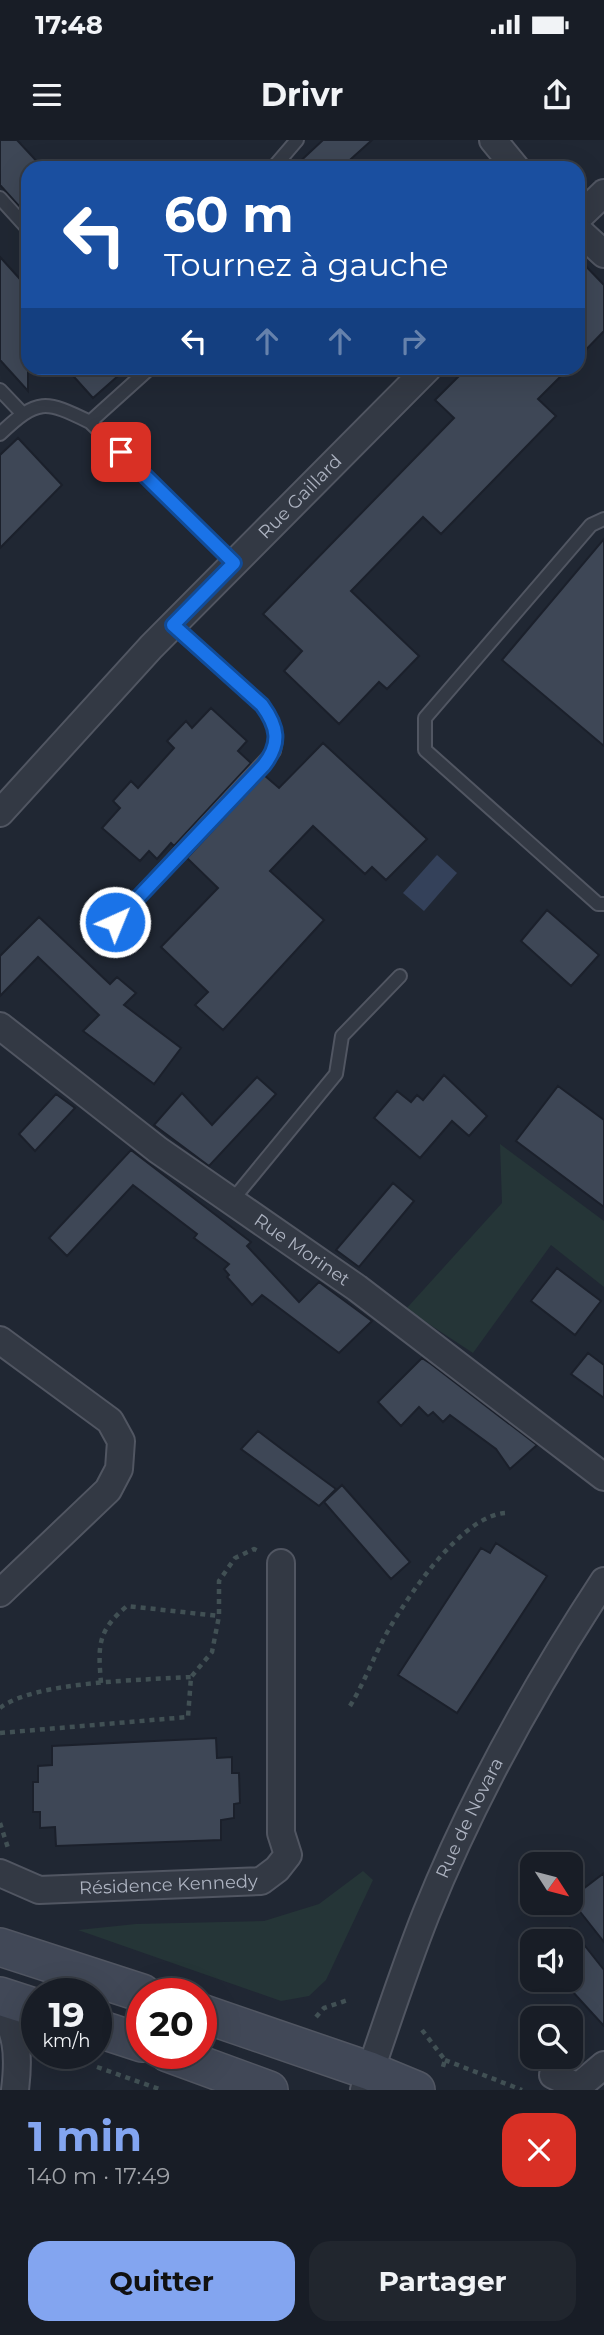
<!DOCTYPE html>
<html lang="fr">
<meta charset="utf-8">
<style>
:root{--surface:#181d26;--page:#21262e;--text:#f1f3f6;--muted:#9fa2a7;--line:#363b43;--accent:#83a5f0}
body{margin:0;font-family:Montserrat,sans-serif;background:var(--page);color:var(--text);height:100vh;display:flex;flex-direction:column;font-size:26px;white-space:nowrap}
*{box-sizing:border-box;margin:0}
p{font-size:23px;color:var(--muted)}
.icon{flex:none;width:38px;height:38px;fill:none;stroke:currentColor;stroke-width:2;stroke-linecap:round;stroke-linejoin:round}
.map{position:relative;height:1950px;overflow:hidden}
.drawer{display:flex;flex-direction:column;background:var(--surface);flex:1}
.drawer>*{flex:none}
.top-card{position:absolute;left:21px;top:21px;width:564px;height:214px;border-radius:21px;box-shadow:0 7px 28px #0002,0 0 0 2px var(--line);background:#1a4fa0;color:#fff;overflow:hidden}
.needle{width:46px;rotate:126deg}
.tools{position:absolute;left:520px;top:1712px;display:grid;gap:14px}
.tools a{display:grid;place-items:center;width:63px;height:63px;border-radius:14px;background:var(--surface);box-shadow:0 7px 28px #0002,0 0 0 2px var(--line);font-size:35px}
.speed{position:absolute;left:21px;top:1838px;display:flex;gap:14px;font-size:35px;font-weight:700;text-align:center}
.speed>*{display:grid;place-content:center;width:91px;height:91px;border-radius:50%;background:var(--surface);box-shadow:0 7px 28px #0002,0 0 0 2px var(--line);line-height:1}
.speed small{font-size:18px;font-weight:400}
.speed .limit{border:10px solid #d22;background:#fff;color:#111}
.pin{position:absolute;display:grid;place-items:center;width:60px;height:60px;color:#fff;margin:-30px;border-radius:14px;box-shadow:0 4px 10px #0006}
.me{position:absolute;width:77px;margin:-38px;rotate:44deg;stroke-linejoin:round;filter:drop-shadow(0 0 5px #0008)}
.turn{display:flex;align-items:center;gap:24px;height:147px;padding:0 28px;font-size:32px}
.turn .icon{width:91px;height:91px;stroke-width:2.5}
.turn b{display:block;font-size:49px;line-height:60px}
.lanes{display:flex;align-items:center;height:66px;padding:0 28px;background:#0003;justify-content:center;gap:35px;direction:ltr}
.lanes .off{opacity:.35}
.round{display:grid;place-items:center;flex:none;width:74px;height:74px;border-radius:21px;background:var(--page)}
.head{display:flex;align-items:center;justify-content:space-between;height:119px;padding:0 28px}
h1{font-size:42px;font-weight:700;line-height:52px;color:var(--accent)}
.primary-button{display:flex;gap:14px;margin-top:auto;padding:14px 28px}
.primary-button a{flex:1;height:80px;border-radius:21px;background:var(--accent);color:#111;font-size:28px;font-weight:700;line-height:80px;text-align:center}
.primary-button a+a{background:var(--page);color:var(--text)}
.status{display:flex;justify-content:space-between;align-items:center;height:49px;padding:0 35px;background:var(--surface);direction:ltr}
.status svg{height:19px;fill:currentColor}
header{display:flex;justify-content:space-between;align-items:center;height:91px;padding:0 28px;background:var(--surface);font-size:32px;font-weight:700}
.map>svg:first-child{display:block}
</style>
<div class="status"><b>17:48</b><svg viewBox="0 0 49 12"><path d="M0 12V9h3v3zM5 12V6h3v6zM10 12V3h3v9zM15 12V0h3v12zM26 1h20v11H26zM47 4h2v5h-2z"/></svg></div>
<header><svg class="icon" aria-label="menu" viewBox="0 0 24 24"><path d="M4 6h16M4 12h16M4 18h16"/></svg>Drivr<svg class="icon" aria-label="share" viewBox="0 0 24 24"><path d="M12 15V3M7 8l5-5 5 5M5 13v7h14v-7"/></svg></header>
<div class="map">
<svg width="604" height="1950" viewBox="0 0 604 1950">
<rect width="100%" height="100%" fill="#202733"/>
<path fill="#253537" d="M500,1004L604,1081V1147L551,1105L473,1213L406,1169L502,1063Z
M363,1731L373,1740L326,1840L309,1856L281,1861L78,1790L136,1784L264,1781L319,1764Z"/>
<path fill="#34415a" d="M437,715L457,733L424,771L403,753Z"/>
<path fill="#3e4756" stroke="#1b202b" stroke-width="2" d="M0,0H17L43,28H28V76L0,45Z
M323,0H372L341,28H293Z
M0,117L28,148V251L0,220Z
M578,118L604,145V191L578,218Z
M66,228H127L93,258Z
M467,228H569L538,259L556,276L441,394L423,377L351,451L419,516L387,549L379,542L339,584L284,531L302,511L263,474L454,278L435,260Z
M18,298L62,345L0,408V315Z
M604,399V606L502,520Z
M211,568L247,601L238,611L251,623L174,706L171,703L157,719L149,711L140,721L102,688L120,668L113,661L131,641L138,648L174,608L167,601L186,581L192,588Z
M323,603L427,699L386,740L372,727L365,734L313,686L270,731L324,780L223,890L195,865L208,852L161,807L218,748L187,718L264,635L279,648Z
M547,770L599,815L571,846L521,801Z
M39,777L110,844L117,837L136,853L124,865L181,908L154,944L83,891L99,875L38,817L0,856V816Z
M444,935L487,976L469,996L452,981L420,1018L374,978L397,951L411,962L417,955L423,960Z
M257,937L276,954L209,1026L154,985L182,953L212,985Z
M558,946L604,980V1067L516,1001Z
M56,954L75,968L35,1011L19,994Z
M131,1010L251,1102L247,1106L299,1162L319,1142L372,1181L339,1213L262,1155L252,1165L227,1137L229,1135L224,1129L229,1124L194,1098L197,1094L133,1045L67,1116L49,1098Z
M393,1043L414,1061L359,1127L336,1110Z
M557,1128L601,1161L575,1195L531,1161Z
M588,1213L604,1225V1258L571,1234Z
M422,1218L431,1224L537,1305L510,1329L496,1309L450,1275L443,1282L433,1272L428,1276L419,1267L401,1286L378,1262Z
M258,1291L283,1310L336,1349L319,1366L241,1309Z
M342,1345L410,1422L391,1439L324,1362Z
M496,1403L547,1436L457,1573L398,1535L481,1408L490,1413Z
M216,1598L217,1618L232,1617V1633H239L240,1663L234,1664V1678L221,1680V1700L56,1706L55,1687L40,1688V1672H33V1642H38V1626L52,1625V1606Z
M604,1733V1802L570,1759Z
M570,1787L604,1830V1886L561,1839H570V1801H553Z"/>
<g fill="none" stroke-linecap="round" stroke-linejoin="round">
<defs>
<path id="service" d="M273,28L297,0
M0,58L28,89
M0,250L22,273
M90,282L234,423
M0,294C38,258 45,260 90,282L150,228
M604,379L591,385L425,578V610L598,764H604
M115,782L274,611C278,591 274,581 262,565L172,485
M230,1063L336,934L342,896L400,836"/>
<g id="minor">
<path d="M493,0L516,28"/>
<path d="M578,78L604,53"/>
<path d="M578,90L604,114"/>
<path id="s1" d="M0,673L151,507L428,228"/>
<path id="s2" d="M0,886L158,1010L357,1148L604,1337"/>
<path d="M0,1200L110,1281L121,1301L119,1329L108,1350L0,1453"/>
<path id="s3" d="M0,1733L39,1750L261,1741L277,1729L288,1715L281,1693V1423"/>
<path d="M0,1858C16,1896 20,1909 15,1950"/>
<path d="M553,1935L578,1947L604,1925"/>
<path id="s4" d="M364,1950C384,1891 403,1832 426,1774C473,1657 535,1546 604,1441"/>
</g>
<path id="secondary" d="M0,1807L142,1853
M0,1856L37,1868
M201,1873L370,1931L416,1950
M96,1888L142,1903
M168,1913L269,1950"/>
</defs>
<use href="#service" stroke="#515662" stroke-width="16"/>
<use href="#minor" stroke="#515662" stroke-width="30"/>
<use href="#secondary" stroke="#515662" stroke-width="40"/>
<path stroke="#415054" stroke-width="4.5" stroke-dasharray="5 5" stroke-linecap="butt" d="M101,1543C98,1506 97,1491 127,1466L219,1476
M350,1566C366,1540 376,1510 392,1484C413,1449 463,1376 505,1373
M0,1568C34,1541 146,1540 191,1537
M0,1593L188,1577L191,1537L212,1512L219,1476V1441L235,1418L254,1409L258,1411
M0,1683L8,1708
M316,1877L324,1868L348,1860
M422,1890L445,1920L442,1930
M59,1913L86,1922
M445,1920L522,1950
M97,1927L162,1950"/>
<use href="#service" stroke="#333944" stroke-width="12"/>
<use href="#minor" stroke="#333944" stroke-width="26"/>
<use href="#secondary" stroke="#414857" stroke-width="37"/>
</g>
<g fill="none" stroke-linecap="round" stroke-linejoin="round">
<defs>
<path id="route" d="M115,782L264,625C281,603 278,587 262,565L173,485L234,423L121,312"/>
</defs>
<use href="#route" stroke="#114b97" stroke-width="18"/>
<use href="#route" stroke="#1a73e8" stroke-width="12"/>
</g>
<g text-anchor="middle" stroke-width="7" stroke-linejoin="round" paint-order="stroke">
<g font-size="18" fill="#adb3c1" stroke="#191e29">
<text dy="6" stroke="none"><textPath href="#s1" startOffset="436">Rue Gaillard</textPath></text>
<text dy="6" stroke="none"><textPath href="#s2" startOffset="376">Rue Morinet</textPath></text>
<text dy="6" stroke="none"><textPath href="#s4" startOffset="292">Rue de Novara</textPath></text>
<text dy="6" stroke="none"><textPath href="#s3" startOffset="172">Résidence Kennedy</textPath></text>
</g>
</g>
</svg>
<div class="tools">
<a><svg class="needle" viewBox="-14 -14 28 28"><path d="M0-13l5 13h-10z" fill="#e53935"/><path d="M0 13l5-13h-10z" fill="#9fa2a7"/></svg></a>
<a><svg class="icon" aria-label="sound" viewBox="0 0 24 24"><path d="M4 9h4l5-4v14l-5-4H4zM17 9q2 3 0 6"/></svg></a>
<a><svg class="icon" aria-label="search" viewBox="0 0 24 24"><circle cx="10" cy="10" r="6"/><path d="M15 15l6 6"/></svg></a>
</div>
<div class="speed"><div>19<small>km/h</small></div><div class="limit">20</div></div>
<div class="pin" style="left:121px;top:312px;background:#d93025"><svg class="icon" aria-label="arrive" viewBox="0 0 24 24"><path d="M6 21V4h12l-3 4 3 4H6"/></svg></div>
<svg class="me" style="left:115px;top:782px" viewBox="-20 -20 40 40"><circle r="17" fill="#1a73e8" stroke="#fff" stroke-width="3"/><path d="M0-11L8 9 0 5-8 9z" fill="#fff"/></svg>
<div class="top-card">
<div class="turn"><svg class="icon" aria-label="left" viewBox="0 0 24 24"><path d="M17 20v-9H6M10 6l-5 5 5 5"/></svg><div><b>60 m</b>Tournez à gauche</div></div>
<div class="lanes"><svg class="icon" aria-label="left" viewBox="0 0 24 24"><path d="M17 20v-9H6M10 6l-5 5 5 5"/></svg><svg class="icon off" aria-label="ahead" viewBox="0 0 24 24"><path d="M12 20V5M6 11l6-6 6 6"/></svg><svg class="icon off" aria-label="ahead" viewBox="0 0 24 24"><path d="M12 20V5M6 11l6-6 6 6"/></svg><svg class="icon off" aria-label="right" viewBox="0 0 24 24"><path d="M7 20v-9h11M14 6l5 5-5 5"/></svg></div>
</div>
</div>
<section class="drawer">
<div class="head"><div><h1>1 min</h1><p>140 m · 17:49</p></div><a class="round" style="background:#d93025;color:#fff"><svg class="icon" aria-label="close" viewBox="0 0 24 24"><path d="M6 6l12 12M18 6L6 18"/></svg></a></div>
<div class="primary-button"><a>Quitter</a><a>Partager</a></div>
</section>
